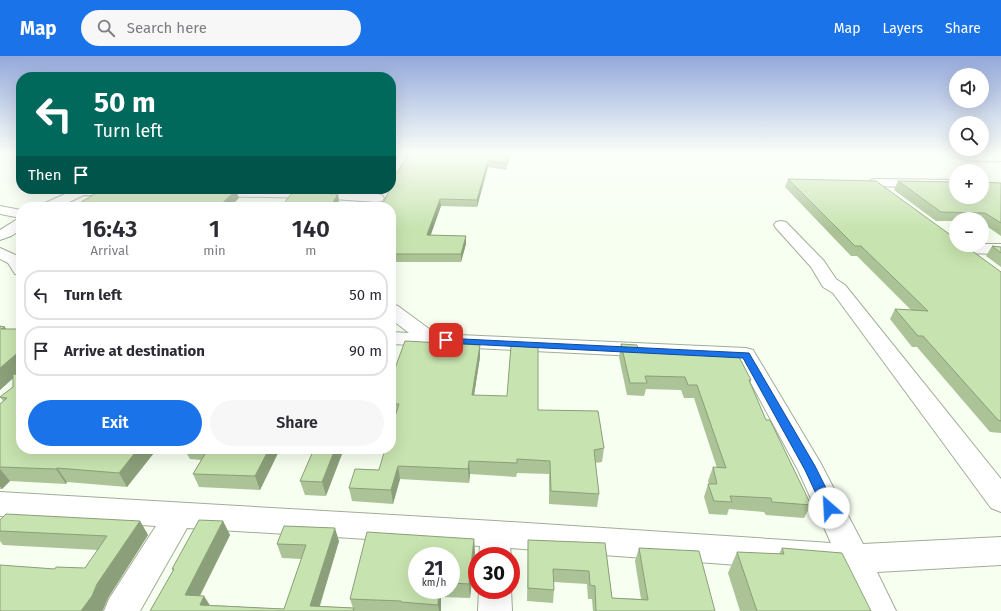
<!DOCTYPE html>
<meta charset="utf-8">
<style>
:root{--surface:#fff;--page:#f7f7f7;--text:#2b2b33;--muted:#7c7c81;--line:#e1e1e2;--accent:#1a73e8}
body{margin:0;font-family:"Fira Sans",sans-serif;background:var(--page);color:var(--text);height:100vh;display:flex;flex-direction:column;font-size:15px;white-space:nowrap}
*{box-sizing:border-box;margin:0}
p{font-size:13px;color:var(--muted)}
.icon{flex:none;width:22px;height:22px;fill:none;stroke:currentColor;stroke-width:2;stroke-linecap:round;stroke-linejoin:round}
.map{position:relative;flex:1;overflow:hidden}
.side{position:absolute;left:16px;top:146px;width:380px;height:252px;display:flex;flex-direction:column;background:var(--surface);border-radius:16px;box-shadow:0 4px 16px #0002}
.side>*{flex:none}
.hud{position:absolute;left:16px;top:16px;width:380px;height:122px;border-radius:16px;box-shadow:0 4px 16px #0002;background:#00695c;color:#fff;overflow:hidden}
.controls{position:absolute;left:949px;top:12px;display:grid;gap:8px}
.controls a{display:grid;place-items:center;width:40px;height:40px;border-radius:50%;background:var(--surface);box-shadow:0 4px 16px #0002;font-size:20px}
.speed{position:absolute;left:408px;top:491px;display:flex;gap:8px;font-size:20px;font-weight:700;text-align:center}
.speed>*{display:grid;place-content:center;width:52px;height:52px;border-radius:50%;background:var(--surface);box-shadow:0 4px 16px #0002;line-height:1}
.speed small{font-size:10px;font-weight:400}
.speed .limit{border:6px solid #d22;background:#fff;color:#111}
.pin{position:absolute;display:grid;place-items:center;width:34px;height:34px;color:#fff;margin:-17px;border-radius:8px;box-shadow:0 2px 6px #0006}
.me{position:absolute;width:44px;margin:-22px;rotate:334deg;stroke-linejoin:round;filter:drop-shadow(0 0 3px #0008)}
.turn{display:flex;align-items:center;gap:14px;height:84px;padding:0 12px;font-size:18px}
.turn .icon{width:52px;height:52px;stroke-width:2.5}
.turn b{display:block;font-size:28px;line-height:34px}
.then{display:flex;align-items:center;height:38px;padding:0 12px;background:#0003;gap:8px;font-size:15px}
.eta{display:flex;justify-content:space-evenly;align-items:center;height:68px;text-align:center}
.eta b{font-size:24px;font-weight:600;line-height:28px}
.button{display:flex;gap:8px;margin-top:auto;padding:8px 12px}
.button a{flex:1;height:46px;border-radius:24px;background:var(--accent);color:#fff;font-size:16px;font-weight:600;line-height:46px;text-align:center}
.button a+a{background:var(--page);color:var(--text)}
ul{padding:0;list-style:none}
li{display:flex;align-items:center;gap:12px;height:50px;margin:0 8px 6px;padding:0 4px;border:2px solid var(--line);border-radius:16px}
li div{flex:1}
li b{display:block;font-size:15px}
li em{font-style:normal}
header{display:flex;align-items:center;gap:24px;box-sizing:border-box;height:56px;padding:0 20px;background:var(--accent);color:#fff}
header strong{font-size:19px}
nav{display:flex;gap:22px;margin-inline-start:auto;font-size:14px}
.search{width:280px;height:36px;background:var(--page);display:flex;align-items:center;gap:10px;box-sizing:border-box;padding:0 14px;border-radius:22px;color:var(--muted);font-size:15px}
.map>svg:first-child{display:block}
</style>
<header>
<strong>Map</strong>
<div class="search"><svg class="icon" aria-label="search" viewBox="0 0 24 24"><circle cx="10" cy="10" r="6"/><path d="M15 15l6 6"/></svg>Search here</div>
<nav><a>Map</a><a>Layers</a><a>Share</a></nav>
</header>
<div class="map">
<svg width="1001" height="555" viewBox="0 0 1001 555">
<rect width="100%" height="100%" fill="#f7fff1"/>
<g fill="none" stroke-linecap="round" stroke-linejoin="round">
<defs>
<path id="street" d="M401,97H412L395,124L391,125V112Z
M951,97L1001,99V105C989,105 959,107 951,97Z
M875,123L956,124V132L871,130L869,127L871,124Z
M76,133H130L132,136L131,139L126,140L84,139L59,151H41L43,148Z
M210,133L318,134L377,138L382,139L384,142L382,145L377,146L318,142L205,140L203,137L205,134Z
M0,150L21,154V162L0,158Z
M21,163V174L11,180L0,184V174L16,164Z
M781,165L786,166L824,205L836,223L845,229L1001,423V456L991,452L833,237L823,231L811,211L776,172L774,169L776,166Z
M982,188H1001V198L962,197L956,195L954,192L956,189H982Z
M0,192L20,201L21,219L15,218L8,207L0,203Z
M391,248L398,250L436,278L746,292L753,294L820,406L863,488L1001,481V509L877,516L896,555H862L844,517L510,492L511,500H479L480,490L187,472L140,555H104L109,543L156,470L0,460V436L495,465L831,487L798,414L739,305L391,288V276L409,277L391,263Z
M511,533L512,555H478L479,534Z"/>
</defs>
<use href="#street" stroke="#a1ad98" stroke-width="2"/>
<use href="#street" fill="#fff" fill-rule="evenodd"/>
</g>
<path fill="#abc396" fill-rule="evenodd" d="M509,102L506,114L488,111L477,151L441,150L430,179L466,188L461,206H391V151L389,136L329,133H391V119Z
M788,123L1001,216V377L990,376L917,291H912L890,263L895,253L911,254L857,200H851L785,131Z
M898,125L1001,127V180L982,167V163H956V165H936L894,134Z
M992,190L1001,191V211L986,200Z
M0,270L21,315L17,318L157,393L127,431L67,426L66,428L10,425L2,433H0V348L3,345L0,341L13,331V322L0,334Z
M621,288L638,293L665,296L751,324L750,327L766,364L811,449L804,462L766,459L764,456L729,453L727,459L709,458L704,441L708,428H709L708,425L713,411L717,412L694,342H684L681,334L646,333L644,340L627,339L619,301Z
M480,289V301L474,339L538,354L604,392L602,406L595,407L599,438L597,451L549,448V418L517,417L516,421L470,418L469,427L400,423L393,448L352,445L349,432L379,414L395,361H391V323Z
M184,393H280L260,434L199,431L193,418L201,404L190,403Z
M314,393L326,440L305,439L300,425Z
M0,464L140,465L148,479L108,542L102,555H0L55,513L85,512L98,494L3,489L0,485Z
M223,465L230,479L200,540H204L210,549L284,553L302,503L282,502L277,488L339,485L320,550L353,552L350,543L474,483L475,497L470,542L441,541V555H150L173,515L172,513ZM451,500V534H417Z
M528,484L605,487L612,542L641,543L635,505L639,492L715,555H593L592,543H588L587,528L554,526V534L553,547L527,545Z
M782,492L871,555H740L728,517L737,496L779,498Z"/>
<path fill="#8b9f7a" d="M395,97H400L391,109V102Z
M509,97V102L506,114L507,107Z
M488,105V111L477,151V144Z
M236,134L239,142L230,151H218Z
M338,138L339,145L336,151H330Z
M440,143L441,150L428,187L427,179Z
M466,180V188L461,206V198Z
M5,271L13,284L1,273Z
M480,289V301L472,352V339Z
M21,294V315L0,334V312Z
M138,393H157L127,431L119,417Z
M269,393H280L260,434L255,420Z
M335,393H344L326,440L322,426Z
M469,405L470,418L469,427L468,413Z
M398,410L400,423L393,448L391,434Z
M57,412L67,426L66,428L56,413Z
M0,413L10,425L2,433L0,430Z
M140,465L148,479L108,542L103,554L102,555H81L97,528Z
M223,465L230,479L193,553L185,539Z
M335,472L339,485L318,555L310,550Z
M474,483L475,497L470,542L469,528Z
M439,534H441V555H439L438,549Z
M204,540L212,554L200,549Z"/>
<path fill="#c7e3af" stroke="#8b9f7a" d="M391,97H395L391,102Z
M409,97H509L507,107L488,105L477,144L440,143L427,179L466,180L461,198H391V151H381L390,133H391L392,129H391V119L396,118Z
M788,123L876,125L956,183V189H964L1001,216V365L998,364L923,280H918L895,253L928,255L861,190H855Z
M898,125L956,126V141H982V126L1001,127V167L985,157L941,156Z
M103,133H130L236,134L218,151H73Z
M293,136L338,138L330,151H281Z
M992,190L1001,191V197Z
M0,270L5,271L1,273H21V294L0,312Z
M405,285L480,289L472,339L507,340L511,290L538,291V354L598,355L604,392L594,394L599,438L551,435L550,405L517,403V407L469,405L468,413L398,410L391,434L349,432L355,413L379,414L385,393H391V373L399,348H391V323Z
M621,288L637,289L638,293L664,294L665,296L737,297L751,324H749L766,364H770L811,449L772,446L771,442L730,440L732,446L714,445L708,428H717L713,411L726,412L697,329H688L685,321L645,320L647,327H630Z
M13,318L21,319V393H138L119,417L57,412L56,413L0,411V348L7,342L0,341L13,331Z
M208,393H269L255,420L193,418Z
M314,393H335L322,426L300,425Z
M6,458L140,465L97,528L92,540L81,555H0V509L55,513L56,511L85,512L107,480L0,475V464Z
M199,464L223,465L185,539L204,540L200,549L284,553L306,489L277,488L284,470L335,472L310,550L354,552L353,555H150L174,513H172Z
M367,476L474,483L469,528L451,527V500H417V534H439L438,549L401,546V545L350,543Z
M528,484L605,487L612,542L648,544L639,492L699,495L715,555H596L595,530L590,529L589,515L553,513L554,534L528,532Z
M782,492L842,497L871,555H757L737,496L784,498Z"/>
<linearGradient id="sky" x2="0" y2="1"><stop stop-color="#94a9db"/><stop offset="0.56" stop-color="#fbfff9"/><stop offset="1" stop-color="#fbfff9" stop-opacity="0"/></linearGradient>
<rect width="1001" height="174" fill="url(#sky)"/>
<path fill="#1a73e8" stroke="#114b97" d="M443,282L749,297L815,410L836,452L834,455L829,457L824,455L805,414L743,302L446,287L442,284Z"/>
</svg>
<div class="controls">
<a><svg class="icon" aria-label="sound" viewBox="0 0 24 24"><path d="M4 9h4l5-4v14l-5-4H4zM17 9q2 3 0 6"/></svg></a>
<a><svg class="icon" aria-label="search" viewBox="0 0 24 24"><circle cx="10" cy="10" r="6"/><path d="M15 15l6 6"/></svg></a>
<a>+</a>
<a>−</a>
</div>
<div class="speed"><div>21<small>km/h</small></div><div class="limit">30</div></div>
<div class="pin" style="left:446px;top:284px;background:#d93025"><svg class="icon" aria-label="arrive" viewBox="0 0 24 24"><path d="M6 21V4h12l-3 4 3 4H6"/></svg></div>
<svg class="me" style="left:829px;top:452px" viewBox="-20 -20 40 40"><circle r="19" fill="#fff"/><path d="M0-13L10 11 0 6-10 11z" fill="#1a73e8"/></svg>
<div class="hud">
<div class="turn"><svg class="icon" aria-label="left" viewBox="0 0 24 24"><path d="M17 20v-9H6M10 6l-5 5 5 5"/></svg><div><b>50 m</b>Turn left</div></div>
<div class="then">Then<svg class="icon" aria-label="arrive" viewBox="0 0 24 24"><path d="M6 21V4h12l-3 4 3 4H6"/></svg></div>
</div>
<section class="side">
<div class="eta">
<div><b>16:43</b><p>Arrival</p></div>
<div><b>1</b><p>min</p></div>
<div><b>140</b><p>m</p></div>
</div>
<ul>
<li><svg class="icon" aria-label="left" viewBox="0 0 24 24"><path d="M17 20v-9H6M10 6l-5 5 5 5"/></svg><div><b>Turn left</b></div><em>50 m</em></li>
<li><svg class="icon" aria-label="arrive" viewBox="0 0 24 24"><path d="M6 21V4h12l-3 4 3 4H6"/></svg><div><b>Arrive at destination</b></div><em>90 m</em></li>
</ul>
<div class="button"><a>Exit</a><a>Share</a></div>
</section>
</div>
